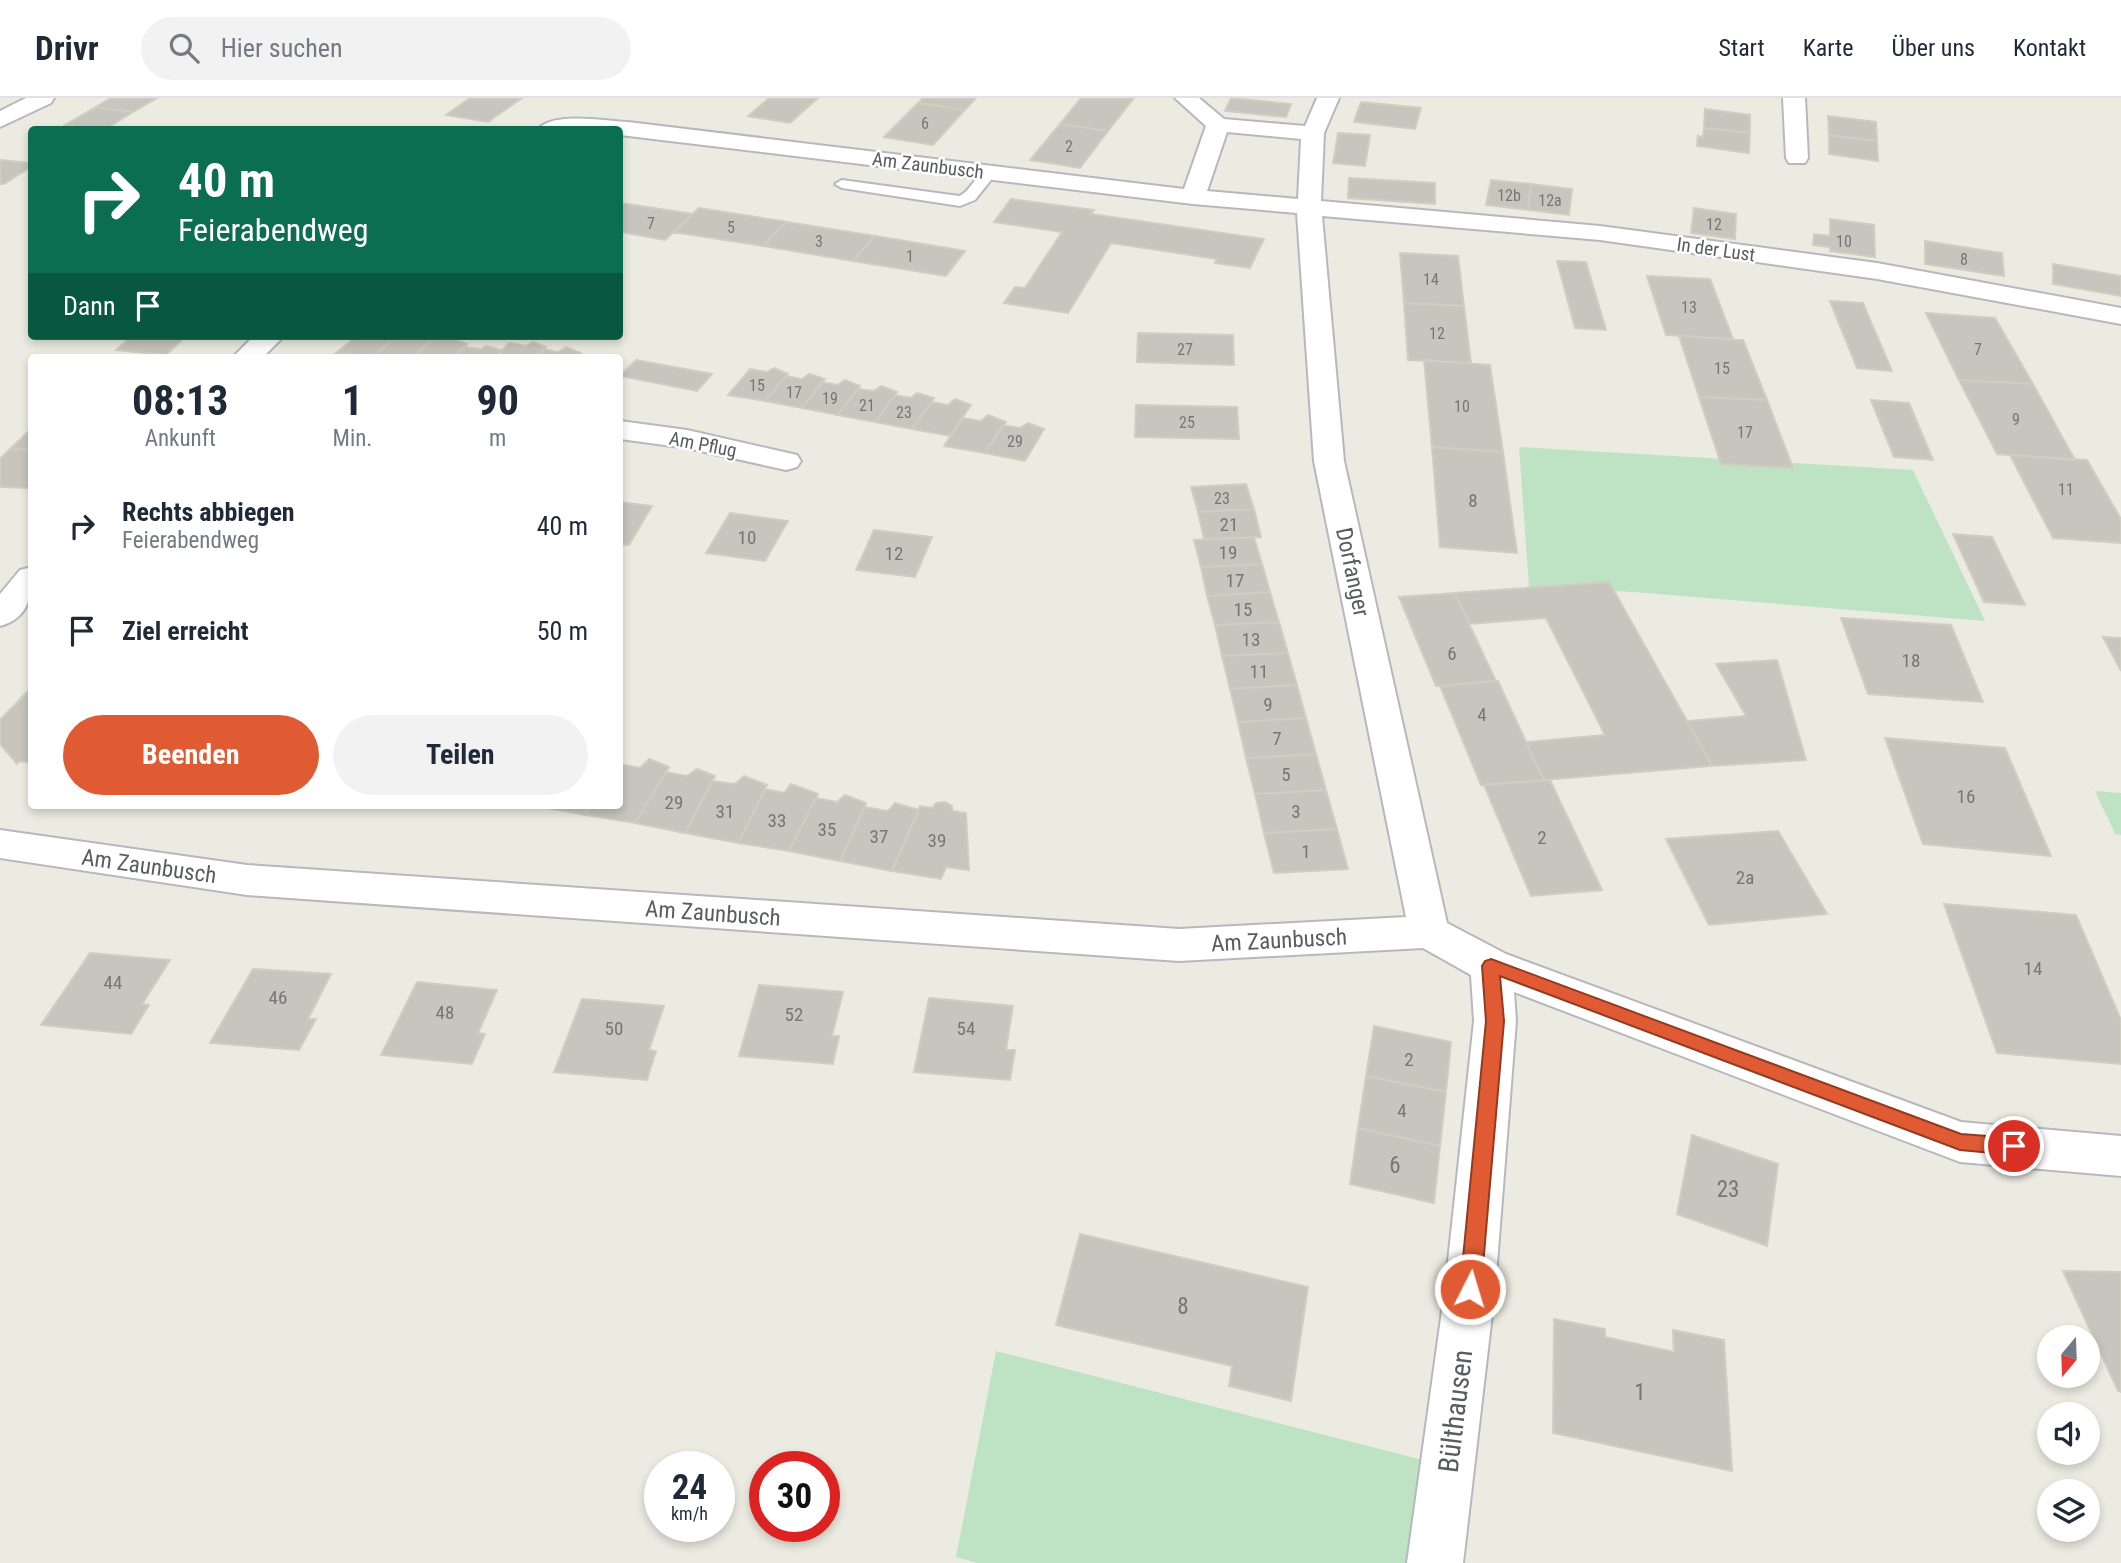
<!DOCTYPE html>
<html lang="de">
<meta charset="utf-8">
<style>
:root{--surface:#fff;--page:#f2f2f3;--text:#1f2937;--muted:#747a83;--line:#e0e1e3;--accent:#e05b33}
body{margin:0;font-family:"Roboto Condensed",sans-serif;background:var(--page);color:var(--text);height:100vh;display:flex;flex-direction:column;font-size:26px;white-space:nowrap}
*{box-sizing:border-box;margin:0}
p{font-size:23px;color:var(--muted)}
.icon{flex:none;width:38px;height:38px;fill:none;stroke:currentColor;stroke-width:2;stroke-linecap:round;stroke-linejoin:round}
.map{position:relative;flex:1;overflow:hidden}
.details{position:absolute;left:28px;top:256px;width:595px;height:455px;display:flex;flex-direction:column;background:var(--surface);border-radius:7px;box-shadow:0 4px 10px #0003}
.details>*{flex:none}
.hud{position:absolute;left:28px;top:28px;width:595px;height:214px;border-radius:7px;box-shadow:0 4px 10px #0003;background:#0b6e4f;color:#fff;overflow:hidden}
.needle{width:46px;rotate:199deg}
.buttons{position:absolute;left:2037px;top:1227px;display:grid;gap:14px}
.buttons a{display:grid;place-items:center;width:63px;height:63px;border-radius:50%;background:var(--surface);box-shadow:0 4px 10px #0003;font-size:35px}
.speed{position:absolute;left:644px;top:1353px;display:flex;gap:14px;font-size:35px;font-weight:700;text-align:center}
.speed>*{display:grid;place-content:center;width:91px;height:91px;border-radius:50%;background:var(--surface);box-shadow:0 4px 10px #0003;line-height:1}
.speed small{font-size:18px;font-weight:400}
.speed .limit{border:10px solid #d22;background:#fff;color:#111}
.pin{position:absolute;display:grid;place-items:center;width:60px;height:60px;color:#fff;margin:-30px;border:4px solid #fff;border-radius:50%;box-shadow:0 2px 7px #0007}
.me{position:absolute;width:77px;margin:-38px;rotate:5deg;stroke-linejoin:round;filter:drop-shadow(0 0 5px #0008)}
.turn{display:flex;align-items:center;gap:24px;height:147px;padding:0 35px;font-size:32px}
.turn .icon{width:91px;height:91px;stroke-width:2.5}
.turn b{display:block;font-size:49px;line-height:60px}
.then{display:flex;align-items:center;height:66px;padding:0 35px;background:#0003;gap:14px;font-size:26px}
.eta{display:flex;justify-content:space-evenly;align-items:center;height:119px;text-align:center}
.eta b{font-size:42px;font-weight:700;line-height:49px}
.button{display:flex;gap:14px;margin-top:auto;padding:14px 35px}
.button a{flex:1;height:80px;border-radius:42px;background:var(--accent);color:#fff;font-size:28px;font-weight:700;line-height:80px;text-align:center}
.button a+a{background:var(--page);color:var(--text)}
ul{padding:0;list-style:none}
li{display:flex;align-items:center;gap:21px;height:105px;padding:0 35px}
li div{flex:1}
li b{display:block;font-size:26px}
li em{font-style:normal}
header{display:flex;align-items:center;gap:42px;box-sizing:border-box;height:98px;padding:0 35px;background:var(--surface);border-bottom:2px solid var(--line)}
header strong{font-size:33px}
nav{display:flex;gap:38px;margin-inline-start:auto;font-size:24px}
.search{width:490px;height:63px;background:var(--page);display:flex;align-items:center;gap:18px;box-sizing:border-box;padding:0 24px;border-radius:38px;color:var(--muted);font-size:26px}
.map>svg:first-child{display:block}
</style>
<header>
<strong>Drivr</strong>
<div class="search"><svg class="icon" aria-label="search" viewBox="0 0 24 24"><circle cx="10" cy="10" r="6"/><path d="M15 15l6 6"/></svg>Hier suchen</div>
<nav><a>Start</a><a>Karte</a><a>Über uns</a><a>Kontakt</a></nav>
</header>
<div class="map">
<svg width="2121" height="1465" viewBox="0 0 2121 1465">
<rect width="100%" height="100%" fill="#ecebe1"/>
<path fill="#bee3c4" d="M1519,349L1913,372L1985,523L1633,494L1529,489Z
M2095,693L2121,695V737L2115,736Z
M996,1253L1423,1362L1406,1465H977L956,1459Z"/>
<path fill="#c8c5be" stroke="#d0cec0" stroke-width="2" d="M111,0H157L133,14L96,9Z
M470,0H522L488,24L446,17Z
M769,0H818L790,25L748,18Z
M923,0H976L965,12L918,5Z
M1081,0H1134L1108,33L1060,26Z
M1231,0L1291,6L1286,19L1225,13Z
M1361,4L1421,10L1415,31L1354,24Z
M918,5L965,12L933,47L884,39Z
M96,9L133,14L104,32L65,27Z
M1705,11L1750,17V35L1704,30Z
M1828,18L1876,24L1877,43L1829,37Z
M1060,26L1108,33L1080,70L1030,62Z
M1704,30L1750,35L1749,55L1697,48L1698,38L1703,39Z
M1338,35L1370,37L1365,68L1333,65Z
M1829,37L1877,43L1878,63L1829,56Z
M0,62L32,65V68L4,86H0Z
M1349,80L1435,85V106L1348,100Z
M1491,82L1531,86L1528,112L1486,107Z
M1531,86L1572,91L1569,117L1528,112Z
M1011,101L1094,112L1091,116L1264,141L1250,170L1215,165L1217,161L1111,145L1068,215L1004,205L1015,189L1025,190L1062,134L994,124Z
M620,105L693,116L665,142L620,134Z
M699,110L787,124L763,148L674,134Z
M1694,110L1736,116L1735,141L1691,135Z
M1830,121L1874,127L1875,159L1830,153V149L1813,147L1814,136L1830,138Z
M787,124L875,138L853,163L763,148Z
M875,138L965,153L946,178L853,163Z
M1925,143L2002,155L2004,178L1925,166Z
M1400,155L1458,158L1464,208L1404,205Z
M1557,163L1586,164L1606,232L1575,230Z
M2053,166L2121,178V198L2053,186Z
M1647,178L1710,181L1733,241L1666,237Z
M1830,203L1863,205L1892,273L1857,270Z
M1404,205L1464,208L1471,265L1408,262Z
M1926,215L1995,220L2033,286L1959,282Z
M1138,235L1233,237L1234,267L1137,264Z
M132,238H186L166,257L116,252Z
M357,238H397L372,259L336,255Z
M397,238H427L434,240L413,259H372Z
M437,238H455L454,241L467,246L453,259H413Z
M1679,238L1743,242L1767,302L1699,299Z
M533,244L546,249L535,259H495L509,245L526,248Z
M486,248L502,252L495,259H453L465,249L481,251Z
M566,249L581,255L576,259H535L544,251L558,254Z
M636,262L712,276L697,293L620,278Z
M1424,262L1490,267L1503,354L1432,349Z
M774,270L788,276L765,303L728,297L750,271L767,274Z
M809,276L825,281L802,310L765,303L786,278L802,281Z
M845,282L860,288L838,317L802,310L822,284L838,287Z
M1959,282L2033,286L2075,362L1997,356Z
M881,288L897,294L875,324L838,317L858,291L874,293Z
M917,295L934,300L912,331L875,324L895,297L911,300Z
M1699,299L1767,302L1793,370L1721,366Z
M955,301L971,307L950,338L912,331L932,304L948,307Z
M1871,302L1909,305L1933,362L1894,359Z
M1136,307L1237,309L1239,341L1135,339Z
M988,317L1006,324L985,355L944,348L963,320L981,323Z
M1028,325L1044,331L1025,363L985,355L1003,327L1020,330Z
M32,330V352L10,351Z
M1432,349L1503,354L1517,455L1440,449Z
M10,351L32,352V387L28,390L0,389V361Z
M2010,357L2087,362L2121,421V445L2053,440Z
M1246,386L1254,411L1198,414L1191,389Z
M620,404L652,408L629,447L620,446Z
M1254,411L1261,439L1204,441L1198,414Z
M730,415L788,423L765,463L706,455Z
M874,432L932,439L915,479L856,472Z
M1953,436L1992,439L2025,507L1984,504Z
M1254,439L1262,466L1201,469L1194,442Z
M1262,466L1270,494L1207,498L1201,469Z
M1609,484L1687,623L1712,668L1544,682L1526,644L1605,637L1546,520L1469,526L1455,495Z
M1270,494L1279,524L1215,527L1207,498Z
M1455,495L1469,526L1496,583L1436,588L1399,499Z
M1841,520L1951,527L1983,604L1868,596Z
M1279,524L1288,555L1222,558L1215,527Z
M2103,539L2121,540V573Z
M1288,555L1297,587L1230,591L1222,558Z
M1777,562L1806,662L1712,668L1687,623L1746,618L1716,566Z
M1498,583L1526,644L1544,682L1481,687L1440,588Z
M1297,587L1306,620L1238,624L1230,591Z
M32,589V665L19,663L17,666L0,646V622Z
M1306,620L1316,656L1246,660L1238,624Z
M1885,640L2005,650L2051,758L1923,746Z
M1316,656L1326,692L1255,696L1246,660Z
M649,661L669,669L635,725L585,717L591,707H620V666L640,670Z
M697,671L715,678L685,735L635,725L666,674L687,678Z
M744,678L767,687L738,745L685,735L713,683L735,686Z
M1550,682L1602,792L1531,798L1484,687Z
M791,686L818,696L789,753L738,745L765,691L784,695Z
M1326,692L1337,731L1264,735L1255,696Z
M845,697L866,705L840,763L789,753L816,700L837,704Z
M945,704L952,708V713L966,715L969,772L946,769L941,781L892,773L920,708L932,710L936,705Z
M895,705L919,712L892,773L840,763L865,709L888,713Z
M530,707H591L585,717Z
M1337,731L1348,771L1274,775L1264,735Z
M1778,733L1827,816L1709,827L1666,741Z
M1944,806L2076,817L2121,922V966L1997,955Z
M90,855L170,862L142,906L149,907L131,936L41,927Z
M253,871L331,876L308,921H316L299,952L210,945Z
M417,884L497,892L478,935L485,936L472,966L381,957Z
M759,887L843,894L832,938H839L833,966L739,958Z
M929,900L1013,908L1006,952H1015L1010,982L914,974Z
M582,901L664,908L649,952L656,953L647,982L554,974Z
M1374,928L1451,944L1446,994L1366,978Z
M1366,978L1446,994L1440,1048L1358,1030Z
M1358,1030L1440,1048L1434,1105L1350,1086Z
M1692,1037L1778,1066L1767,1148L1677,1116Z
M1080,1136L1308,1189L1291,1303L1229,1288L1232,1268L1056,1227Z
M2063,1173L2121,1174V1294L2118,1293Z
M1554,1221L1605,1231V1239L1674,1254L1673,1232L1724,1242L1732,1373L1553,1335Z"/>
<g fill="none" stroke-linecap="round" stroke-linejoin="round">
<defs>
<path id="service" d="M989,71L996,75L994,78L975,102L960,108L842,90L835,86L842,82L959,98C972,93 975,75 989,71Z"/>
<path id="minor" d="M26,0H54L51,5L0,29V13Z
M1175,0H1199L1224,21L1305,28L1317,0H1339L1324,35L1321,103L1600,128L1877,165L2121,210V226L1877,181L1600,142L1322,118L1344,363L1447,825L1506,856L1961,1024L2121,1038V1078L1960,1064L1514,894L1516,923L1495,1191L1463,1465H1407L1445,1191L1474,923L1471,877L1423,850L1179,863L247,797L0,760V732L247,767L1179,831L1406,819L1314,363L1297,115L1193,106L620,37V32H537C552,13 605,23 628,24L1184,91L1206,28ZM1227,34L1301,41L1298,101L1207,93Z
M1783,0H1805L1808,60L1805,65H1789L1786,60Z
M254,238H284L263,259H233Z
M620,323L687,332L797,357L801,363L797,369L786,372L687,350L620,341Z
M32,469C32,496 30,520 0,528V496L20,472Z"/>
</defs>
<use href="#service" stroke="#b7b8bd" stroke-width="4"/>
<use href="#minor" stroke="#b7b8bd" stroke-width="4"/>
<use href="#service" fill="#fff" fill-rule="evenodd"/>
<use href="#minor" fill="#fff" fill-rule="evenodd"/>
</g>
<path fill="#e05b33" stroke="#923b21" stroke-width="2" d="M1491,861L1961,1036L2014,1040L2021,1043L2023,1048L2021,1054L2014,1057L1960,1052L1500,878L1504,923L1481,1191L1478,1197L1470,1200L1463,1197L1460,1191L1486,923L1482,868L1485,863Z"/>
<g text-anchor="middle" stroke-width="5" stroke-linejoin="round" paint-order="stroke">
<g font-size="16" fill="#767678">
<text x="925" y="31">6</text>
<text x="1069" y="54">2</text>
<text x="1509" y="103">12b</text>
<text x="1550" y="108">12a</text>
<text x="651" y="131">7</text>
<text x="1714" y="132">12</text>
<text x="731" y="135">5</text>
<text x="819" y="149">3</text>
<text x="1844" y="149">10</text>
<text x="910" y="164">1</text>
<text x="1964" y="167">8</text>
<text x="1431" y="187">14</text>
<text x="1689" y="215">13</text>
<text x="1437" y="241">12</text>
<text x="1185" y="257">27</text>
<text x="1978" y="257">7</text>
<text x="1722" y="276">15</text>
<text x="757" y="293">15</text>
<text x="794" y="300">17</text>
<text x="830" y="306">19</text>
<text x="867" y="313">21</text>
<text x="1462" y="314">10</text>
<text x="904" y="320">23</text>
<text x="2016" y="327">9</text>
<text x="1187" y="330">25</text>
<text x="1745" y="340">17</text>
<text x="1015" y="349">29</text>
<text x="2066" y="397">11</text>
<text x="1222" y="406">23</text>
</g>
<g font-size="19" fill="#5a5c61" stroke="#fff">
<text transform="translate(928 67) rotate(7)" y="7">Am Zaunbusch</text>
<text transform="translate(1716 151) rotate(8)" y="7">In der Lust</text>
<text transform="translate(703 346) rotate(11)" y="7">Am Pflug</text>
</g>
<g font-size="19" fill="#767678">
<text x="1473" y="409">8</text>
<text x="1229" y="433">21</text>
<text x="747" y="446">10</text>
<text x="1228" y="461">19</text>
<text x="894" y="462">12</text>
<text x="1235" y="489">17</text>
<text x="1243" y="518">15</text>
<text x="1251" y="548">13</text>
<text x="1452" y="562">6</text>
<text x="1911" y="569">18</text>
<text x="1259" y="580">11</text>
<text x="1268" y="613">9</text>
<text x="1482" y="623">4</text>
<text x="1277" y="647">7</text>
<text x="1286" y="683">5</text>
<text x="1966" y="705">16</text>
<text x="674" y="711">29</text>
<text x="725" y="720">31</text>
<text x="1296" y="720">3</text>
<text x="777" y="729">33</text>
<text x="827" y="738">35</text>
<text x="879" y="745">37</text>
<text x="1542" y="746">2</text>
<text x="937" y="749">39</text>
<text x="1306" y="760">1</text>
<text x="1745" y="786">2a</text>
<text x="2033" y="877">14</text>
<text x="113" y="891">44</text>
<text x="278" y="906">46</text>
<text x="445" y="921">48</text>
<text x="794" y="923">52</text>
<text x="614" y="937">50</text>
<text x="966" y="937">54</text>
<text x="1409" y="968">2</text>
<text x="1402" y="1019">4</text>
</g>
<g font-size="23" fill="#5a5c61" stroke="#fff">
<text transform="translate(1353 474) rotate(78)" y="8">Dorfanger</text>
<text transform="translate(149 768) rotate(8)" y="8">Am Zaunbusch</text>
<text transform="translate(713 815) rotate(4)" y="8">Am Zaunbusch</text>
<text transform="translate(1279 842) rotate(-3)" y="8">Am Zaunbusch</text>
</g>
<g font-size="23" fill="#767678">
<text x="1395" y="1075">6</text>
<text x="1728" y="1099">23</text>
<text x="1183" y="1216">8</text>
<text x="1640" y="1302">1</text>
</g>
<g font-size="28" fill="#5a5c61" stroke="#fff">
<text transform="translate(1455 1313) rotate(-83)" y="10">Bülthausen</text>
</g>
</g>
</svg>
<div class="buttons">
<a><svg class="needle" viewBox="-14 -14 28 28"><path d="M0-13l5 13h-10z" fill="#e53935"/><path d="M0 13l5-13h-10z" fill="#747a83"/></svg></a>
<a><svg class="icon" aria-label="sound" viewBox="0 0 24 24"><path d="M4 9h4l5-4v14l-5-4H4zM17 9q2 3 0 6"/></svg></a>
<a><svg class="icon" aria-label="layers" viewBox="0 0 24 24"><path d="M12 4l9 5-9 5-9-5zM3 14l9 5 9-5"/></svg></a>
</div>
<div class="speed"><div>24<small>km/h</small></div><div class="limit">30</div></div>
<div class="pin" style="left:2014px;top:1048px;background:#d93025"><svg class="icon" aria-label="arrive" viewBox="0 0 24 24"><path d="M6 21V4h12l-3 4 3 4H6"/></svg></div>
<svg class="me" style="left:1470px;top:1191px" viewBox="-20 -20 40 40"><circle r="17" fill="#e05b33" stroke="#fff" stroke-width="3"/><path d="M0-11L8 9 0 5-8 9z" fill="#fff"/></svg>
<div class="hud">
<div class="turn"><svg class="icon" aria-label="right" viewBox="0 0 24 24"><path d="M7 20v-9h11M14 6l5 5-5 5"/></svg><div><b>40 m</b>Feierabendweg</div></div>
<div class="then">Dann<svg class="icon" aria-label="arrive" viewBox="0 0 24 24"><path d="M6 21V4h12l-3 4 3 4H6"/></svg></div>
</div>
<section class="details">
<div class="eta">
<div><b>08:13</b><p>Ankunft</p></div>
<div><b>1</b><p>Min.</p></div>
<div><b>90</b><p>m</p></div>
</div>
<ul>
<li><svg class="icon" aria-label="right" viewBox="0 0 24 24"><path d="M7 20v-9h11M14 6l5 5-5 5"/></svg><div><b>Rechts abbiegen</b><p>Feierabendweg</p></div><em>40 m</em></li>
<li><svg class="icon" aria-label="arrive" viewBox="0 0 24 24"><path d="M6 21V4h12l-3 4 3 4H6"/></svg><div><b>Ziel erreicht</b></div><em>50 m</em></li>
</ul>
<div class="button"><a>Beenden</a><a>Teilen</a></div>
</section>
</div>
